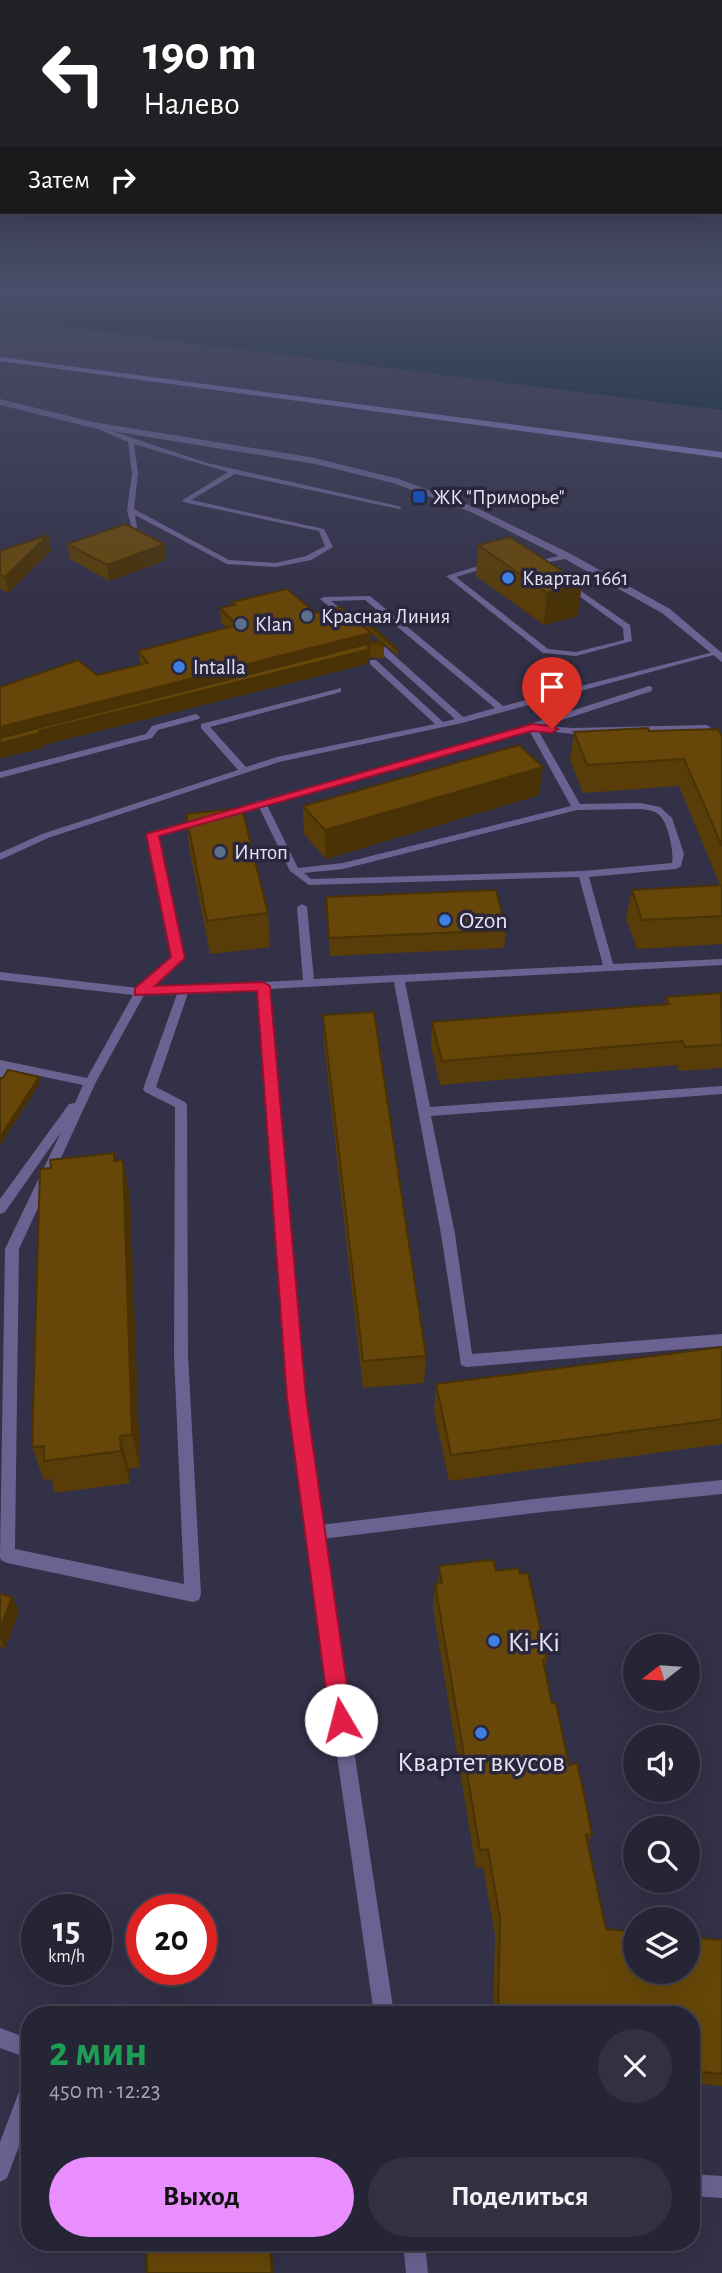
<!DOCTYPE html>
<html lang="ru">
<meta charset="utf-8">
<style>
:root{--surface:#262536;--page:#323142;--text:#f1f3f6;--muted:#a4a5ad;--line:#424251;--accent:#e98efe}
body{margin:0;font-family:"Alegreya Sans",sans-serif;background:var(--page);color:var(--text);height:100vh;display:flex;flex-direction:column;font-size:26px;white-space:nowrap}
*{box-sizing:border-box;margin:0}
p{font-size:23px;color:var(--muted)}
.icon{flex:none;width:38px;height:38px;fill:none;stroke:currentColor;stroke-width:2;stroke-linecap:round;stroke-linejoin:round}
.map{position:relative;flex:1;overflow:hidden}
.details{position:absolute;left:21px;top:2006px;width:679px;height:245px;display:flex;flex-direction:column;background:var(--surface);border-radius:28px;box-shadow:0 7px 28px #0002,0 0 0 2px var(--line)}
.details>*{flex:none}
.guide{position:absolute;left:0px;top:0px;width:723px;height:214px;box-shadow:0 7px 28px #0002,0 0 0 2px var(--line);background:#202124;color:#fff;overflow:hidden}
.needle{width:46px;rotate:253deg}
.buttons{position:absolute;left:623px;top:1634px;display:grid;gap:14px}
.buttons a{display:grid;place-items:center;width:77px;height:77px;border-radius:50%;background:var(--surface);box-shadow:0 7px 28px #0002,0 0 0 2px var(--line);font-size:35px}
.speed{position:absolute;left:21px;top:1894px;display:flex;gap:14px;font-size:35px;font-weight:700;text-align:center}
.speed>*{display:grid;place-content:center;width:91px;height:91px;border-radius:50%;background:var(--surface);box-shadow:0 7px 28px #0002,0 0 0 2px var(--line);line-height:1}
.speed small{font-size:18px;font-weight:400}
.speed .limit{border:10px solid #d22;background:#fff;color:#111}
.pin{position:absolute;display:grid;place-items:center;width:60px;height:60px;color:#fff;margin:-72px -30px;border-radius:50% 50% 50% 0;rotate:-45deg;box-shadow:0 0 7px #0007}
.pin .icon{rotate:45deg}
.me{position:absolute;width:77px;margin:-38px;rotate:352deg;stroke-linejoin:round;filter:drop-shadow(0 0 5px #0008)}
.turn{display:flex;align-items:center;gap:24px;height:147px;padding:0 28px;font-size:32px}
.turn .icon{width:91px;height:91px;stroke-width:2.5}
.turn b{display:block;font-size:49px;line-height:60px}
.then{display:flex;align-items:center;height:66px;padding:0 28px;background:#0003;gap:14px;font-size:26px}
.round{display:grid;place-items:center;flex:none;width:74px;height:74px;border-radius:37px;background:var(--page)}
.overview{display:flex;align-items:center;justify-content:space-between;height:119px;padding:0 28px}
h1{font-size:42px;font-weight:700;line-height:52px;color:#1e9e55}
.button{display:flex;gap:14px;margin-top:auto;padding:14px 28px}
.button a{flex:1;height:80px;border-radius:42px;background:var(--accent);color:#111;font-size:28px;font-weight:700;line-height:80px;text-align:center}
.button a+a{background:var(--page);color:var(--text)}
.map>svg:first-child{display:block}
</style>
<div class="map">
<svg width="722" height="2273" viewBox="0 0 722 2273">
<rect width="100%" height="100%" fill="#333148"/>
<path fill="#00242a" d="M0,289H722V410L0,319Z"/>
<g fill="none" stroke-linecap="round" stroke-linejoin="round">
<path fill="#6c6291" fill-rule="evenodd" d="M91,424L207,463L402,507L399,509L235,474L191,500L324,529L333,547L311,560L276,567L227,564L135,515L137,528L132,529L127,510L132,473L128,442L91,426ZM134,444L228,472L183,500V502L319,531L325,546L306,556L276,563L229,560L134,509L138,473Z
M567,554H570V558L533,565L529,563Z
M488,563L495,565L456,577L548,649L576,652L624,640L623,628L565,586V582H568L630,625L632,641L576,656L543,653L446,576Z
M370,596L503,706L717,651L721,653L462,723L279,762L48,838L0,860V853L42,834L238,770L201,728V724L341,688V692L210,727L246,767L277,757L435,724L370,664V660H376L443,722L455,719L379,651V647H385L463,717L495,708L365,600L331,601L349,616L350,618L346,620L320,599L324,597Z
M649,686L652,687V691L543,726L573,728L707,725L711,728L707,731L573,734L538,730L580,804L641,803L660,807L672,818L684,854L681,866L676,869L589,877L613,964L722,959V965L405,982L430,1107L722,1086V1094L431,1116L455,1234L472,1354L722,1334V1346L466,1367L461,1365L441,1234L394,982L269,989L304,1398L320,1525L543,1498L722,1480V1494L543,1512L322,1539L394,2014H374L305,1533L290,1398L258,990L188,993L156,1087L185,1102L187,1105L188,1356L201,1594L199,1600L193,1602L7,1563L1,1560L0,1557L5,1249L61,1132L5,1212L0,1214V1199L69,1104L75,1103L83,1085L11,1070L4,1082L0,1083V1060L87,1078L133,995L0,980V972L138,988L172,957L147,834L149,832L201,818L206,821L204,823L157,836L183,958L151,988L303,980L297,907L302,904L307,907L314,979L603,965L579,877L309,885L290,871L259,807L228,816L223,813L258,801L481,740ZM529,730L571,806L343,863L298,868L267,805ZM641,809C649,810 657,811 662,818C669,828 674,853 672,863L583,871L311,879L304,873L343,869L577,810ZM177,994L143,1089L145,1092L175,1107L174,1356L184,1584L15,1549L19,1249L96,1082L144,995Z
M196,714L200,717L199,719L158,730L152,738L0,778V772L146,734L152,726Z
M0,2028L30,2039V2059L0,2048Z
M30,2078V2117L7,2178L0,2182V2142L23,2081Z
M691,2174L722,2176V2198L691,2196Z
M403,2242H425L428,2273H406Z"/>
<path fill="#6c6291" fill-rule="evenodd" d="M0,399L93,422L315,458L399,479L477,508L571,554L670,609L722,653V662L662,613L563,558L471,512L393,483L315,464L93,428L0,405Z"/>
<path fill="#8b7ac5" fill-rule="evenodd" d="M0,357L722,452V458L0,361Z"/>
</g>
<path fill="#593d08" d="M48,535L51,551L8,593L0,588V551Z
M510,537L578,616L544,625L476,576L478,545Z
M67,544H165L166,560L109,581L70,559Z
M232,602L316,613L371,643L384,645V659L370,657L367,664L43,745V748L0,758V687L97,675L140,665L138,651L227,628L221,622L220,608L232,605Z
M354,612L398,650V656L354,618Z
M649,731L722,736V944L637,949L626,918L632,890L720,885L679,786L583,793L570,760L574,732Z
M539,795L326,859L304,834L303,806Z
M186,814L268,913L270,947L210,954L189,847Z
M326,897L506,930L504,948L330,956Z
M722,994V1068L679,1071L677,1065L440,1085L431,1046L432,1022L665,1004L666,997Z
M323,1015L426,1356L424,1383L363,1388L324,1044Z
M123,1160L130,1196L140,1467L129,1469L130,1483L55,1493L51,1479L44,1480L32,1447L116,1161Z
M722,1347V1444L449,1481L434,1411L436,1384Z
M439,1566L496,1571L520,1574L547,1659L545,1667L552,1703L569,1765L592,1834L588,1843L606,1929L722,1940V2086L691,2083V2014H493L495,1935L483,1867L476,1868L433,1608L435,1584L438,1583Z
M0,1594L12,1597L19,1611L5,1648L0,1647Z"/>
<path fill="#483206" d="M48,535L51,551L8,593L5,577Z
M165,544L166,560L109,581L107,565Z
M582,584L578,616L544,625L547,593Z
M371,633L370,657L367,664L43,745V748L0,758V727Z
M543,767L539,795L326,859L325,830Z
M39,1077L40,1083L0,1146V1137Z
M123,1160L130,1196L140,1467L132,1435Z
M120,1436L129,1469L130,1483L121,1451Z
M12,1597L19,1611L5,1648L0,1638V1629Z
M269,2242H271L274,2273H272Z"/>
<path fill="#674709" stroke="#483206" stroke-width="2" d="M125,524L165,544L107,565L67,544Z
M48,535L5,577L0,574V551Z
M510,537L582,584L547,593L478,545Z
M287,589L316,613L341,607L371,633L0,727V687L78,660L97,675L148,663L138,651L237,625L220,608L235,605L232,602Z
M356,611L398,650L354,612Z
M379,641L384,645L370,643L367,650L39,731L40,733L0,743V738Z
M648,728L649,731L718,729L722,736V846L684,759L587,765L574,732Z
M519,745L543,767L325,830L303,806Z
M242,808L268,913L207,921L186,814Z
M722,885V916L642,920L632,890Z
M496,890L506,930L329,938L326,897Z
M721,993L722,1045L685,1047L682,1041L442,1061L432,1022L669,1004L666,997Z
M374,1012L426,1356L363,1361L323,1015Z
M8,1070L39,1077L0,1137V1078H3Z
M114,1153V1161L123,1160L132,1435L120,1436L121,1451L44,1461V1446L32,1447L40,1169L51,1168L50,1160Z
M722,1347V1419L451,1455L436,1384Z
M488,1560L494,1561L496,1571L519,1568L520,1574L528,1573L547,1659L543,1660L552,1703H556L569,1765L577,1763L583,1789L592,1834L586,1835L606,1929L635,1932V1972H688V1937L722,1940V2074L691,2071V2014H498L500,1919L488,1849L480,1850L435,1584L442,1583L439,1566Z
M0,1594L12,1597L0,1629Z
M146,2242H269L272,2273H147Z"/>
<linearGradient id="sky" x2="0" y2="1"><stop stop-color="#1c1b28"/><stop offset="0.48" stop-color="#4a4e6a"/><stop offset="1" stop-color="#4a4e6a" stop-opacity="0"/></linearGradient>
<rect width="722" height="607" fill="url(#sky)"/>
<path fill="#e11d48" stroke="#92132f" stroke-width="2" d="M532,724L552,726L558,729L552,733L532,731L159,836L185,958L155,986L263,982L270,986L306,1398L352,1720L349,1728L341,1731L333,1728L330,1720L287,1398L257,991L135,995V988L171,957L146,834Z"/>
<rect fill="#1a4fb4" stroke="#2a273d" stroke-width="2.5" x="412" y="490" width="14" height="14" rx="3.5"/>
<g fill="#3f7fe0" stroke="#2a273d" stroke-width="2.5">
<circle cx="508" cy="578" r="7"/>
<circle cx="179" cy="667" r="7"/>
<circle cx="445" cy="920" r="7"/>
<circle cx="494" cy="1641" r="7"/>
<circle cx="481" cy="1733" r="7"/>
</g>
<g fill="#5c6f8a" stroke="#2a273d" stroke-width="2.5">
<circle cx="307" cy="616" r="7"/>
<circle cx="241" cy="624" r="7"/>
<circle cx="220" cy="852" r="7"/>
</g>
<g text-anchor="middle" stroke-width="7" stroke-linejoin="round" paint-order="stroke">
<g font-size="21" fill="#e5e4f3" stroke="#2a273d" text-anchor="start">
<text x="433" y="504">ЖК "Приморье"</text>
<text x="522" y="585">Квартал 1661</text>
<text x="321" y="623">Красная Линия</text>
<text x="255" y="631">Klan</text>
<text x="193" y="674">Intalla</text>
<text x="234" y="859">Интоп</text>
</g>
<g font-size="24" fill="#e5e4f3" stroke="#2a273d" text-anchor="start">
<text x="459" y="928">Ozon</text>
</g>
<g font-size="28" fill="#e5e4f3" stroke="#2a273d" text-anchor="start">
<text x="508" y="1651">Ki-Ki</text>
<text x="481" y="1771" text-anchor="middle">Квартет вкусов</text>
</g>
</g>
</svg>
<div class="buttons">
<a><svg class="needle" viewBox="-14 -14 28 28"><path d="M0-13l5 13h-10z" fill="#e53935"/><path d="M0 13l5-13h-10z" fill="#a4a5ad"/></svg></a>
<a><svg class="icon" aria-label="sound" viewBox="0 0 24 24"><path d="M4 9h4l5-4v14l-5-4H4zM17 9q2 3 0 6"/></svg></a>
<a><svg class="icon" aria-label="search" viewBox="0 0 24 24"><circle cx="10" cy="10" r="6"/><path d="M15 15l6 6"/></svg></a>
<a><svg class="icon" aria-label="layers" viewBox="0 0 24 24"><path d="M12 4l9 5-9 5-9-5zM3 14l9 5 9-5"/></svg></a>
</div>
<div class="speed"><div>15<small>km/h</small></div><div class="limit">20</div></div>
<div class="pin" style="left:552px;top:729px;background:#d93025"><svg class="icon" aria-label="arrive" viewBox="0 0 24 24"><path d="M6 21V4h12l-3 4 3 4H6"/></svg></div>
<svg class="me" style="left:341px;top:1720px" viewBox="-20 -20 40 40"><circle r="19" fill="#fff"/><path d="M0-13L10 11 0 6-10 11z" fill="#e11d48"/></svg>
<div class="guide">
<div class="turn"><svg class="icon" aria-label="left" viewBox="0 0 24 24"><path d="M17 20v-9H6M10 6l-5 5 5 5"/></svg><div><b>190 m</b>Налево</div></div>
<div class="then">Затем<svg class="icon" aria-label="right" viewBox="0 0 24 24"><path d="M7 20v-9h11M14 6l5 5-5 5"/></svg></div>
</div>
<section class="details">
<div class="overview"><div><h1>2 мин</h1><p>450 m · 12:23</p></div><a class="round"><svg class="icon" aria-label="close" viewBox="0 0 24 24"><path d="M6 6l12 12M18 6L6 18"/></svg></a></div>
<div class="button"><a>Выход</a><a>Поделиться</a></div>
</section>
</div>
